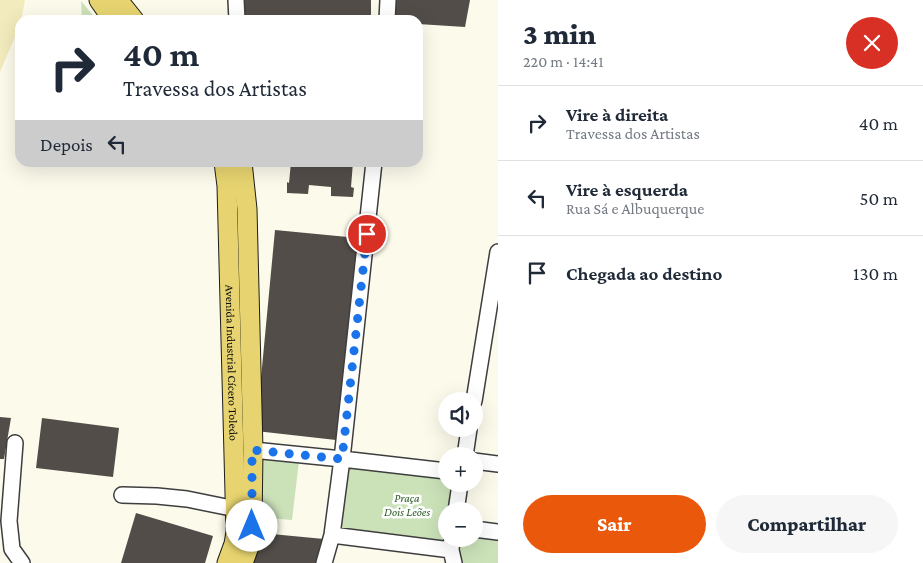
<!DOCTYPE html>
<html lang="pt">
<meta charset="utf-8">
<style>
:root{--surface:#fff;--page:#f6f6f7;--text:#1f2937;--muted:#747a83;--line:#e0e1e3;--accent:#ea580c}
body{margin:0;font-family:"Crimson Pro",serif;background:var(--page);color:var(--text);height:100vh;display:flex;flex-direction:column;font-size:19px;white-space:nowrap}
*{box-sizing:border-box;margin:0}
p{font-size:16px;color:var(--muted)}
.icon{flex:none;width:28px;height:28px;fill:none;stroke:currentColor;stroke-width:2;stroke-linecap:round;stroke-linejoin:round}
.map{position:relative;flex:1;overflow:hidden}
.panel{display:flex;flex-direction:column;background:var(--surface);width:425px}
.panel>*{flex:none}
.banner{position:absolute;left:15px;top:15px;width:408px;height:152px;border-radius:15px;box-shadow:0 5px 20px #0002;background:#fff;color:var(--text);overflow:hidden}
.fabs{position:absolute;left:438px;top:392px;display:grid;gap:10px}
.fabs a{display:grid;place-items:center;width:45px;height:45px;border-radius:50%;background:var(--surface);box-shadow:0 5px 20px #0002;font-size:25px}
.pin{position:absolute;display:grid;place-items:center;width:42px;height:42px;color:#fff;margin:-21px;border:2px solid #fff;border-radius:50%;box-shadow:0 1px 5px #0007}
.me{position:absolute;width:55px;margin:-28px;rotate:0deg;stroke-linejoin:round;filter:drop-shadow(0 0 4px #0008)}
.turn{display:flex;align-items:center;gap:18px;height:105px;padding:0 25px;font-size:22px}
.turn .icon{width:65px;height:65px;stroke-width:2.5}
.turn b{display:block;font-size:35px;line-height:42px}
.then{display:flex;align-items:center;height:48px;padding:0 25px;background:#0003;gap:10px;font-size:19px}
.round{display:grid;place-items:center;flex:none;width:52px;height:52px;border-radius:26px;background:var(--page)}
.overview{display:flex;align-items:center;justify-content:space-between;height:85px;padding:0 25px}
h1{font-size:30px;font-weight:800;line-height:38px}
.cta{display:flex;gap:10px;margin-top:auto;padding:10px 25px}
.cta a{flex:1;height:58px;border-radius:30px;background:var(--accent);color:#fff;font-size:20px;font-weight:800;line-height:58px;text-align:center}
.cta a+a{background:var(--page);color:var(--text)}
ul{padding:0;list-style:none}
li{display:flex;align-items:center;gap:15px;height:75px;padding:0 25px;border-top:1px solid var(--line)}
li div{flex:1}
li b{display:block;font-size:19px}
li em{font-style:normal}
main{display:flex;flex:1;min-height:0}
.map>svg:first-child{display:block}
</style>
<main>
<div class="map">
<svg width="498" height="563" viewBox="0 0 498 563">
<rect width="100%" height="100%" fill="#fcfaeb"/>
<path fill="#cbe2b9" d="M81,1L97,20H82Z
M257,457L299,461L292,520L255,517Z
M342,459L446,471V484H460L457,511H446V539H474V529L498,532V563H454L451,550L332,535Z"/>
<path fill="#f2ebbd" d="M0,0H25L21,20H20L19,27L0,72Z"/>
<path fill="#524d49" d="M244,0H371V20H244Z
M394,0H470L465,27L418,24V20H393Z
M291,162H353L351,187L354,188L353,197L331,196V187L309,185L308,194L287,193V182L289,183Z
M275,230L358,238L336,440L256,431Z
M0,417L11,418L4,459H0Z
M42,418L119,428L113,477L36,468Z
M136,513L213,536L205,563H121Z
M261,533L324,539L318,563H252Z"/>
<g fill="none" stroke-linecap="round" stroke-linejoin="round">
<defs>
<path id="minor" d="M236,0L237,20
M387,20L388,0
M474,401L498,252
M15,443L9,521L12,549L22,563
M253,450L342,459L446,471
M465,456L469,429
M474,461L498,464
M122,495L157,496L187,499L236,509
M456,511L460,484
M474,529L498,532
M332,535L451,550
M452,539L451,550L454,563
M324,563L332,535L342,459L374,162"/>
<g id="major">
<path d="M99,0L113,20"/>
<path d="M118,0L134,20"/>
<path id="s1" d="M224,162L227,186L236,532L234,544L227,563"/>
<path d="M242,162L247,209L253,450L252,526L250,544L243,563"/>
</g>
</defs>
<use href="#minor" stroke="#3e3e3e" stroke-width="18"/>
<use href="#major" stroke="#1c1c1c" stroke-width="21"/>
<use href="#minor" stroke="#fff" stroke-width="15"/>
<use href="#major" stroke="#e7d470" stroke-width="19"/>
</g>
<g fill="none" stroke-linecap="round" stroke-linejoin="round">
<path stroke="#1a73e8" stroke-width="9" stroke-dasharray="0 16.2" d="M252,526V450L342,459L367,234"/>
</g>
<g text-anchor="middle" stroke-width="5" stroke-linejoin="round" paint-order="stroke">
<g font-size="12" fill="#0b0b0b" stroke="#fff">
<text dy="4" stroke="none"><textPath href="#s1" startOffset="201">Avenida Industrial Cícero Toledo</textPath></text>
</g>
<g font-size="12" font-style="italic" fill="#2b5a24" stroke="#fff">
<text x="407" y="502">Praça<tspan x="407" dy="14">Dois Leões</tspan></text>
</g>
</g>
</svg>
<div class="fabs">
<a><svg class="icon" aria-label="sound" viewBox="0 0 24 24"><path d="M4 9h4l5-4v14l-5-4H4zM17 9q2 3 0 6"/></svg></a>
<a>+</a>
<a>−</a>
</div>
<div class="pin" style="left:367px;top:234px;background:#d93025"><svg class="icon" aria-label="arrive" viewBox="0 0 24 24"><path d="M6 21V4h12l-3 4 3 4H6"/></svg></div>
<svg class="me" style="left:252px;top:526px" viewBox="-20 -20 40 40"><circle r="19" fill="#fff"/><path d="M0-13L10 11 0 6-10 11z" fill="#1a73e8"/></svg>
<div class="banner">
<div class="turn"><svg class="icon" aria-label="right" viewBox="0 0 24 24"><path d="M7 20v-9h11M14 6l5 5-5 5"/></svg><div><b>40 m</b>Travessa dos Artistas</div></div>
<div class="then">Depois<svg class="icon" aria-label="left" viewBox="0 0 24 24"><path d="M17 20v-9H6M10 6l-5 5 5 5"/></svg></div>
</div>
</div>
<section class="panel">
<div class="overview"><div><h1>3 min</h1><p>220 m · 14:41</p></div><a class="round" style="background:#d93025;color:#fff"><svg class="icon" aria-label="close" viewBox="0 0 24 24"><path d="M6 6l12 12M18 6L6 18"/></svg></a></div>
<ul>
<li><svg class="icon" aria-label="right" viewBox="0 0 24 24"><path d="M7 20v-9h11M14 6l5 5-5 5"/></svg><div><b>Vire à direita</b><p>Travessa dos Artistas</p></div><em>40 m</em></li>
<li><svg class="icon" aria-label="left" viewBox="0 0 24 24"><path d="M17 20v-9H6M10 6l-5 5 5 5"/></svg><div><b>Vire à esquerda</b><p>Rua Sá e Albuquerque</p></div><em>50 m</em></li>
<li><svg class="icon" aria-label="arrive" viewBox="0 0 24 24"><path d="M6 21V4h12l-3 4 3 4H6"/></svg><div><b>Chegada ao destino</b></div><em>130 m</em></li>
</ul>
<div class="cta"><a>Sair</a><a>Compartilhar</a></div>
</section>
</main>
